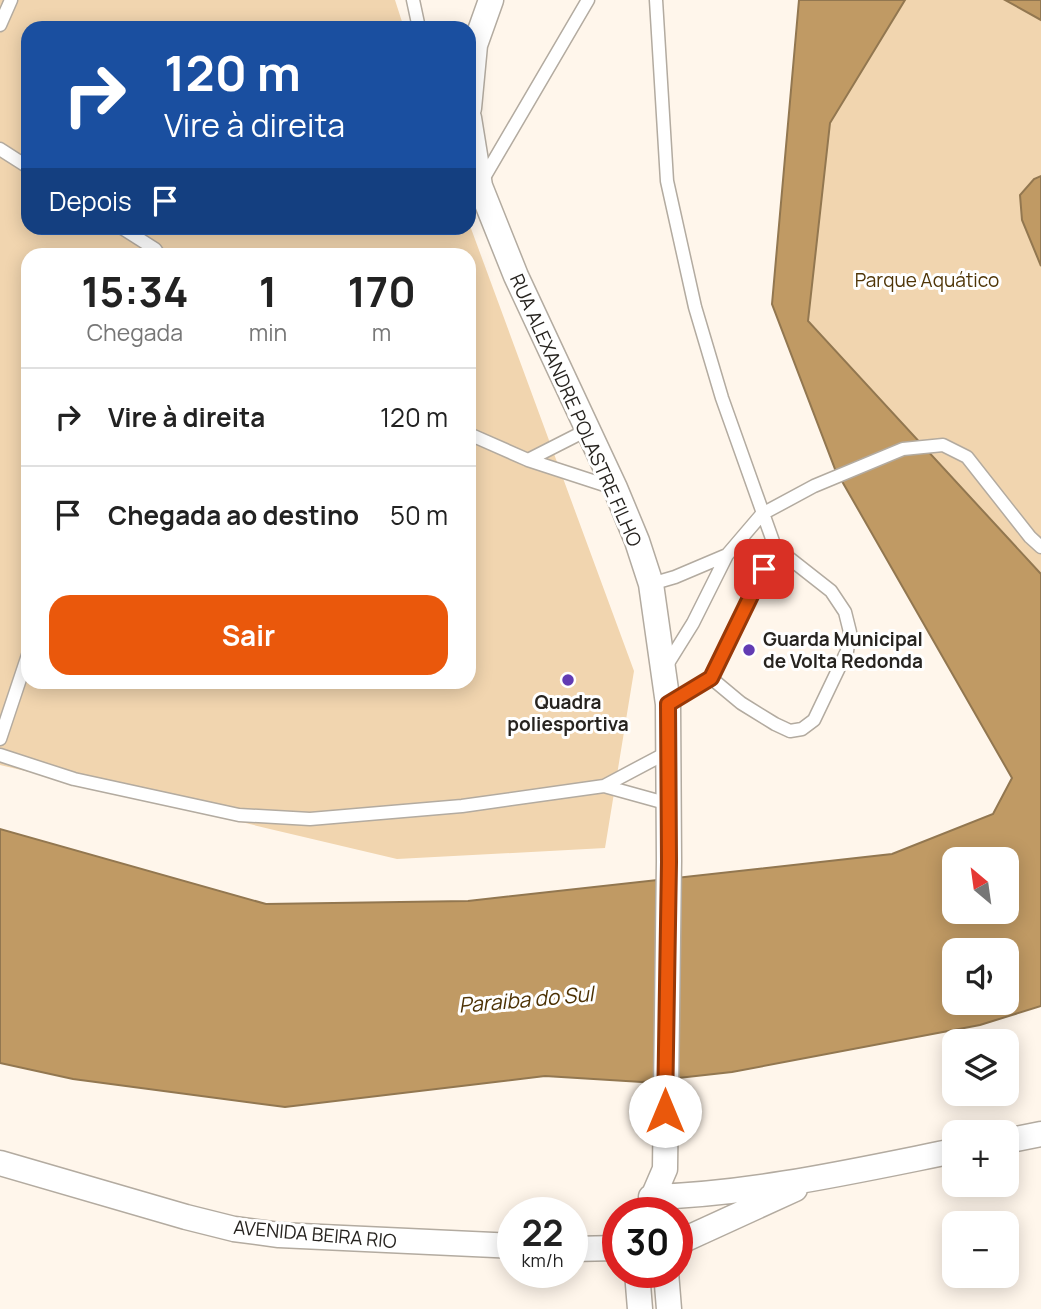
<!DOCTYPE html>
<html lang="pt">
<meta charset="utf-8">
<style>
:root{--surface:#fff;--page:#f2f2f2;--text:#222;--muted:#767676;--line:#e0e0e0;--accent:#ea580c}
body{margin:0;font-family:Manrope,sans-serif;background:var(--page);color:var(--text);height:100vh;display:flex;flex-direction:column;font-size:26px;white-space:nowrap}
*{box-sizing:border-box;margin:0}
p{font-size:23px;color:var(--muted)}
.icon{flex:none;width:38px;height:38px;fill:none;stroke:currentColor;stroke-width:2;stroke-linecap:round;stroke-linejoin:round}
.map{position:relative;flex:1;overflow:hidden}
.side{position:absolute;left:21px;top:248px;width:455px;height:441px;display:flex;flex-direction:column;background:var(--surface);border-radius:21px;box-shadow:0 4px 18px #0003}
.side>*{flex:none}
.hud{position:absolute;left:21px;top:21px;width:455px;height:214px;border-radius:21px;box-shadow:0 4px 18px #0003;background:#1a4fa0;color:#fff;overflow:hidden}
.needle{width:46px;rotate:331deg}
.tools{position:absolute;left:942px;top:847px;display:grid;gap:14px}
.tools a{display:grid;place-items:center;width:77px;height:77px;border-radius:14px;background:var(--surface);box-shadow:0 4px 18px #0003;font-size:35px}
.speed{position:absolute;left:497px;top:1197px;display:flex;gap:14px;font-size:35px;font-weight:700;text-align:center}
.speed>*{display:grid;place-content:center;width:91px;height:91px;border-radius:50%;background:var(--surface);box-shadow:0 4px 18px #0003;line-height:1}
.speed small{font-size:18px;font-weight:400}
.speed .limit{border:10px solid #d22;background:#fff;color:#111}
.pin{position:absolute;display:grid;place-items:center;width:60px;height:60px;color:#fff;margin:-30px;border-radius:14px;box-shadow:0 4px 10px #0006}
.me{position:absolute;width:77px;margin:-38px;rotate:0deg;stroke-linejoin:round;filter:drop-shadow(0 0 5px #0008)}
.turn{display:flex;align-items:center;gap:24px;height:147px;padding:0 28px;font-size:32px}
.turn .icon{width:91px;height:91px;stroke-width:2.5}
.turn b{display:block;font-size:49px;line-height:60px}
.then{display:flex;align-items:center;height:66px;padding:0 28px;background:#0003;gap:14px;font-size:26px}
.eta{display:flex;justify-content:space-evenly;align-items:center;height:119px;text-align:center}
.eta b{font-size:42px;font-weight:700;line-height:49px}
.action{display:flex;gap:14px;margin-top:auto;padding:14px 28px}
.action a{flex:1;height:80px;border-radius:21px;background:var(--accent);color:#fff;font-size:28px;font-weight:700;line-height:80px;text-align:center}
ul{padding:0;list-style:none}
li{display:flex;align-items:center;gap:21px;height:98px;padding:0 28px;border-top:2px solid var(--line)}
li div{flex:1}
li b{display:block;font-size:26px}
li em{font-style:normal}
.map>svg:first-child{display:block}
</style>
<div class="map">
<svg width="1041" height="1309" viewBox="0 0 1041 1309">
<rect width="100%" height="100%" fill="#fff6eb"/>
<path fill="#f1d5af" fill-rule="evenodd" d="M0,0H395L404,28H28V228H469V223L634,671L605,848L397,859L0,765ZM28,256H469V682H28Z
M905,0H1005L1041,20V574L808,321L830,123Z"/>
<path fill="#c09a64" stroke="#927750" stroke-width="2" fill-rule="evenodd" d="M799,0H905L830,123L808,321L1041,574V1006L980,1025L732,1072L642,1082L545,1076L285,1107L73,1079L0,1063V829L266,904L468,901L892,854L993,814L1012,778L835,469L772,304ZM954,859H1006V912H954ZM954,950H1006V1003H954Z
M1005,0H1041V20Z
M1041,176V266L1022,220L1020,195L1034,179Z"/>
<g fill="none" stroke-linecap="round" stroke-linejoin="round">
<defs>
<path id="service" d="M413,0L419,28
M656,0L667,181L695,307L722,398L775,547L831,591L845,612L850,632L847,651L814,720L802,729L790,731L775,724L741,703L711,678L668,704
M0,25L11,0
M0,149L28,167
M482,181L588,0
M122,228L155,249L160,256
M469,434L528,460L614,488
M528,460L587,430
M651,584L675,577L727,555
M665,668L693,623L727,555L762,514L814,486L903,449L943,445L967,457L1030,537L1041,547
M711,678L775,547
M0,739L28,655
M0,755L74,779L239,815L310,819L462,806L604,786L668,752
M604,786L669,804"/>
<path id="minor" d="M469,108L475,45L491,0
M469,118L480,186L516,276L615,488L637,541L651,584L668,704L669,861L665,1169L646,1213
M1006,1141L1041,1134
M0,1163L186,1217L234,1229L279,1235L513,1246
M651,1197C753,1194 854,1171 954,1151
M677,1243L795,1189
M572,1249L618,1248
M637,1272L640,1309
M666,1272L669,1309"/>
</defs>
<use href="#service" stroke="#b3aba0" stroke-width="15"/>
<use href="#minor" stroke="#b3aba0" stroke-width="27"/>
<use href="#service" stroke="#fff" stroke-width="12"/>
<use href="#minor" stroke="#fff" stroke-width="24"/>
</g>
<g fill="none" stroke-linecap="round" stroke-linejoin="round">
<defs>
<path id="route" d="M665,1111L669,862L668,704L711,678L764,569"/>
</defs>
<use href="#route" stroke="#983908" stroke-width="18"/>
<use href="#route" stroke="#ea580c" stroke-width="12"/>
</g>
<g fill="#623bb3" stroke="#fff" stroke-width="2.5">
<circle cx="749" cy="650" r="7"/>
<circle cx="568" cy="680" r="7"/>
</g>
<g text-anchor="middle" stroke-width="6" stroke-linejoin="round" paint-order="stroke">
<g font-size="19" fill="#4f3507" stroke="#fff">
<text x="927" y="287">Parque Aquático</text>
</g>
<g font-size="19" fill="#272420" stroke="#fff">
<text transform="translate(576 410) rotate(66)" y="7">RUA ALEXANDRE POLASTRE FILHO</text>
<text transform="translate(315 1234) rotate(5)" y="7">AVENIDA BEIRA RIO</text>
</g>
<g font-size="19" font-weight="bold" fill="#272420" stroke="#fff" text-anchor="start">
<text x="763" y="646">Guarda Municipal<tspan x="763" dy="22">de Volta Redonda</tspan></text>
<text x="568" y="709" text-anchor="middle">Quadra<tspan x="568" dy="22">poliesportiva</tspan></text>
</g>
<g font-size="21" font-style="italic" fill="#4d3204" stroke="#fff">
<text transform="translate(526 1000) rotate(-5)" y="7">Paraiba do Sul</text>
</g>
</g>
</svg>
<div class="tools">
<a><svg class="needle" viewBox="-14 -14 28 28"><path d="M0-13l5 13h-10z" fill="#e53935"/><path d="M0 13l5-13h-10z" fill="#767676"/></svg></a>
<a><svg class="icon" aria-label="sound" viewBox="0 0 24 24"><path d="M4 9h4l5-4v14l-5-4H4zM17 9q2 3 0 6"/></svg></a>
<a><svg class="icon" aria-label="layers" viewBox="0 0 24 24"><path d="M12 4l9 5-9 5-9-5zM3 14l9 5 9-5"/></svg></a>
<a>+</a>
<a>−</a>
</div>
<div class="speed"><div>22<small>km/h</small></div><div class="limit">30</div></div>
<div class="pin" style="left:764px;top:569px;background:#d93025"><svg class="icon" aria-label="arrive" viewBox="0 0 24 24"><path d="M6 21V4h12l-3 4 3 4H6"/></svg></div>
<svg class="me" style="left:665px;top:1111px" viewBox="-20 -20 40 40"><circle r="19" fill="#fff"/><path d="M0-13L10 11 0 6-10 11z" fill="#ea580c"/></svg>
<div class="hud">
<div class="turn"><svg class="icon" aria-label="right" viewBox="0 0 24 24"><path d="M7 20v-9h11M14 6l5 5-5 5"/></svg><div><b>120 m</b>Vire à direita</div></div>
<div class="then">Depois<svg class="icon" aria-label="arrive" viewBox="0 0 24 24"><path d="M6 21V4h12l-3 4 3 4H6"/></svg></div>
</div>
<section class="side">
<div class="eta">
<div><b>15:34</b><p>Chegada</p></div>
<div><b>1</b><p>min</p></div>
<div><b>170</b><p>m</p></div>
</div>
<ul>
<li><svg class="icon" aria-label="right" viewBox="0 0 24 24"><path d="M7 20v-9h11M14 6l5 5-5 5"/></svg><div><b>Vire à direita</b></div><em>120 m</em></li>
<li><svg class="icon" aria-label="arrive" viewBox="0 0 24 24"><path d="M6 21V4h12l-3 4 3 4H6"/></svg><div><b>Chegada ao destino</b></div><em>50 m</em></li>
</ul>
<div class="action"><a>Sair</a></div>
</section>
</div>
